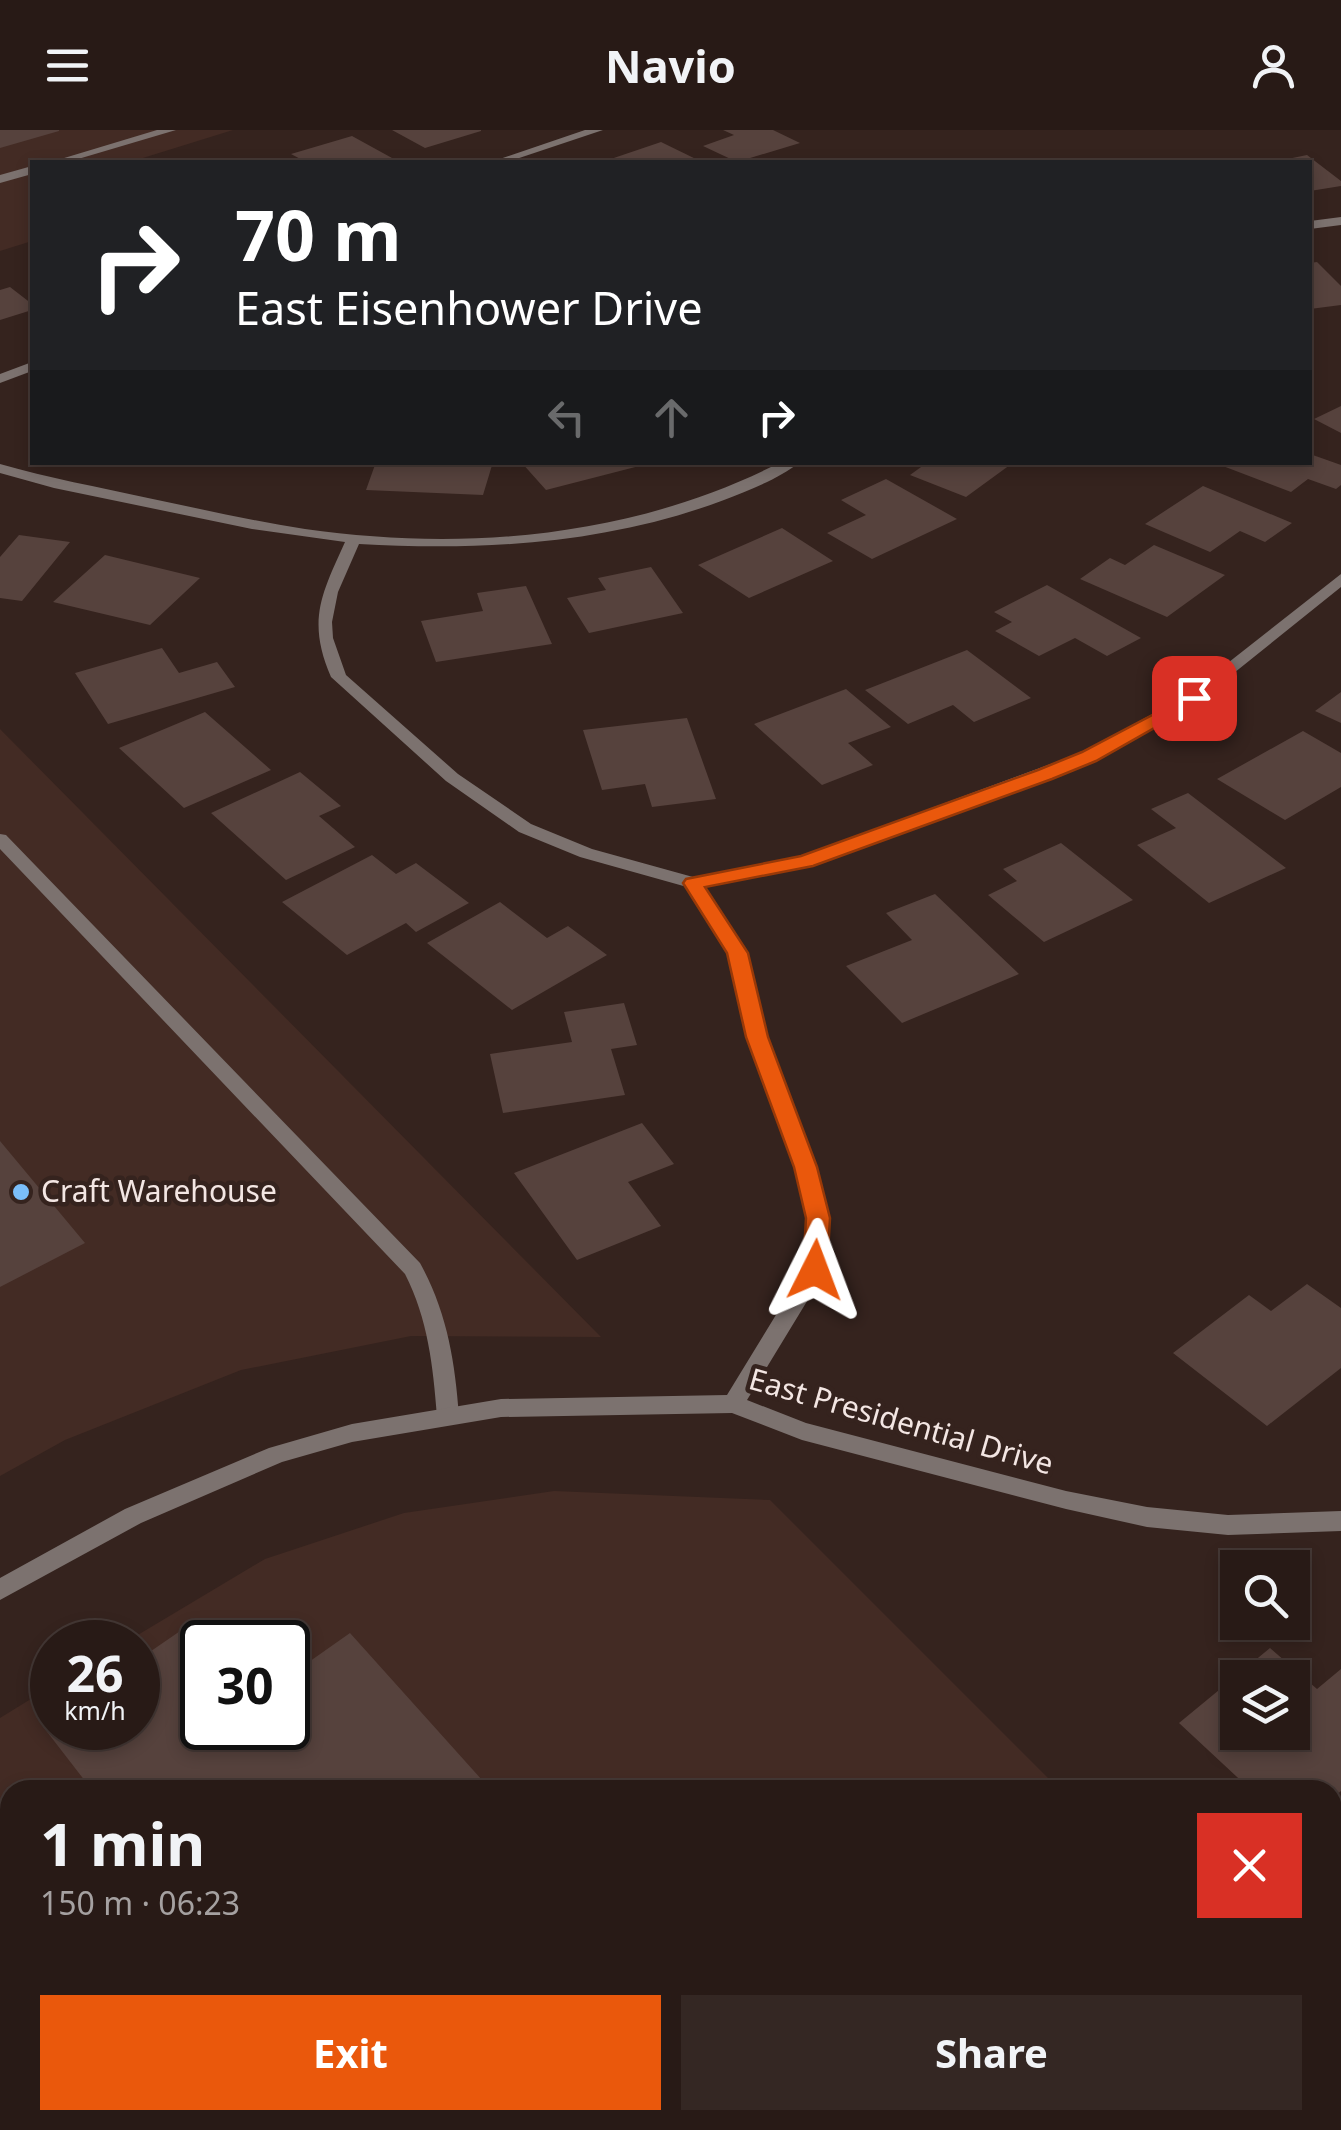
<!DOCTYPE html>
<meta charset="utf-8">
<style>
:root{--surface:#281a16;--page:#342723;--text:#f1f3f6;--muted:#a5a1a1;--line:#443835;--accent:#ea580c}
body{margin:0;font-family:"Noto Sans",sans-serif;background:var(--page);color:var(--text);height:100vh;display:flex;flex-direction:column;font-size:38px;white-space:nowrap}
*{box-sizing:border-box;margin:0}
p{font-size:32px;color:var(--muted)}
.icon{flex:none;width:55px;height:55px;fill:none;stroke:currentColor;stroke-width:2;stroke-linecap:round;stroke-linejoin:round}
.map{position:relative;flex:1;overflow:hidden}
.side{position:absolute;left:0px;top:1650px;width:1342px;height:350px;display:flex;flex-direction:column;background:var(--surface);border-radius:30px 30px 0 0;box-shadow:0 5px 15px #0003,0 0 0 2px var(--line)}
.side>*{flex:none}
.hud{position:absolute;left:30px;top:30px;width:1282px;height:305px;border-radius:0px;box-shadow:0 5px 15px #0003,0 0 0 2px var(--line);background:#202124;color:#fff;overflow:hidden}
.buttons{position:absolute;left:1220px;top:1420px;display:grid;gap:20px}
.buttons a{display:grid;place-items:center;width:90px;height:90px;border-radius:0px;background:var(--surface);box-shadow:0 5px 15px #0003,0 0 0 2px var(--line);font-size:50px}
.speed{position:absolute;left:30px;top:1490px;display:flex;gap:20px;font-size:50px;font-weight:700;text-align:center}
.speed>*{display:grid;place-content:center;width:130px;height:130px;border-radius:50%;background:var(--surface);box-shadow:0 5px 15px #0003,0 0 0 2px var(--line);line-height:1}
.speed small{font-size:25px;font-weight:400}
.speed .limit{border:5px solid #111;border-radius:15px;background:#fff;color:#111}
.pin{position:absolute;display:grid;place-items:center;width:85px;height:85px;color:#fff;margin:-42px;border-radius:20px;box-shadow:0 5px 15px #0006}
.me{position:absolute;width:110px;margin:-55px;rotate:3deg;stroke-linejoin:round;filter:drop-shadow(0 0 8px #0008)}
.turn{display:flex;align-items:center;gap:35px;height:210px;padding:0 40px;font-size:45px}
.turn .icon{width:130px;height:130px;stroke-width:2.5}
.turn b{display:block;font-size:70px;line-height:85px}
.lanes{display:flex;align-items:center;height:95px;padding:0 40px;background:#0003;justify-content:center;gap:50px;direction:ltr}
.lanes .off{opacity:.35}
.round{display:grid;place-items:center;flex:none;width:105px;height:105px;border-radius:0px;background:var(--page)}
.summary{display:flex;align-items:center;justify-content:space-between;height:170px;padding:0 40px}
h1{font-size:60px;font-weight:700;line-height:75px}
.button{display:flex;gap:20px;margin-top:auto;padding:20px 40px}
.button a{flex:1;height:115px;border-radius:0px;background:var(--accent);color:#fff;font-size:40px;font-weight:700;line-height:115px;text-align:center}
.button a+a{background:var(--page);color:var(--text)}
header{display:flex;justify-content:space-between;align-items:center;height:130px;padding:0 40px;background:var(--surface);font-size:45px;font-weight:700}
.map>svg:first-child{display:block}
</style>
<header><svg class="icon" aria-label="menu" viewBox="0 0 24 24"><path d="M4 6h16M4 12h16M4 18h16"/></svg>Navio<svg class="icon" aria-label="person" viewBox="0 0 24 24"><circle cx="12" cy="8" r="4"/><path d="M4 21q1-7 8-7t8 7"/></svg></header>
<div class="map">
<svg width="1341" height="2000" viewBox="0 0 1341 2000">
<rect width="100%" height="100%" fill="#35231e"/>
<path fill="#432b24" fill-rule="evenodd" d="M0,0H233L130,32H32V111L0,121Z
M0,599L601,1207L411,1206L241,1240L65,1310L0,1346Z
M554,1361L770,1370L1060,1660H10V1990H1332L1333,1932L1341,1940V2000H0V1588L52,1556V1598H138V1512H126L265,1429L404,1383ZM202,1512H288V1598H202Z"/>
<path fill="#56423d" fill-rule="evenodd" d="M0,0H59V1L0,18Z
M392,0H481V1L425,18Z
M723,0H773L800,13L737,32L703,16L734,5Z
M352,6L392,28L379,32H306L291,24Z
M661,12L702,32H602Z
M1307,25L1341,51V56L1310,61V32H1273Z
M1317,132L1341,156V175L1310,179V133Z
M10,157L32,174V180L0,190V160Z
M1341,276V303L1314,289Z
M1310,324L1341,335V355L1336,359L1308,349L1291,362L1215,333L1310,332Z
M376,332H493L483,365L366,360Z
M521,332H647V334L546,360Z
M928,332H1014L966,367L910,345Z
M886,349L957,389L872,429L827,403L866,385L841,370Z
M1203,356L1292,393L1265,412L1240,401L1210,422L1145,394Z
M782,398L833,431L749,468L698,435Z
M19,405L70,412L22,471L0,468V427Z
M1154,415L1225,445L1167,487L1080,449L1110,428L1125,435Z
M105,425L200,448L150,495L53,472Z
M651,437L683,483L589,503L567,468L606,460L598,448Z
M1047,455L1141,508L1107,526L1075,508L1039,526L995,501L1012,492L994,482Z
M526,456L552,514L436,532L421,491L483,481L477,463Z
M162,518L179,543L217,532L235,557L108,594L75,543Z
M967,520L1031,568L974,592L953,575L908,594L865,560Z
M846,559L891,597L848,613L873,635L822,655L754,594Z
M1341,562V593L1315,581Z
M205,582L271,640L184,678L119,618Z
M687,588L716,669L652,677L645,654L602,660L583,600Z
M1303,601L1341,623V657L1285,690L1217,649Z
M300,642L341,676L319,686L355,717L286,750L211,683Z
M1188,663L1286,738L1209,773L1137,715L1176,698L1151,679Z
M1061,713L1133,770L1044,812L988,765L1017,751L1003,739Z
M372,725L396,744L416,733L469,773L416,802L406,793L347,825L282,772Z
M935,764L1019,844L902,893L846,836L912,810L886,783Z
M500,772L547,808L568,796L607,825L512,880L427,813Z
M624,873L637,915L611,919L625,965L503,983L490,924L572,912L564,882Z
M642,993L674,1034L628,1052L661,1096L577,1130L514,1043Z
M0,1011L85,1113L0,1157Z
M1307,1154L1341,1178V1238L1267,1296L1173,1223L1249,1165L1271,1181Z
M186,1497L202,1516V1598H288V1531L296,1541L350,1503L491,1660H92L41,1594L52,1587V1598H138V1530Z
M1270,1518L1317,1559L1341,1539V1661L1332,1669V1660H1251L1179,1593ZM1238,1548H1292V1602H1238Z
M911,1990H1058L1067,2000H900Z"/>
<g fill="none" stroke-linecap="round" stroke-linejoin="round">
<path fill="#7c726f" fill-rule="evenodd" d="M157,0H176L68,32H51Z
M32,36V44L0,53V45Z
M0,704L6,705L420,1133C447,1182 455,1231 459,1286L456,1292L448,1295L440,1292L437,1286C433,1236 428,1189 405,1144L0,719Z"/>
<path fill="#7c726f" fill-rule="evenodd" d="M585,0H603L507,32H491Z
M1341,87V95L1310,99V91Z
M32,232V241L0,253V244Z
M781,332H800C779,349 749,360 724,370C607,414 483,421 359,414L338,462L332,492L333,508L346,545L458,644L531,694L592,719L693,747L802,726L1083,622L1187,565L1341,444V457L1199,571L1095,630L812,735L704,756L747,823L767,907L816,1037L828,1088L826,1140L747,1270L806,1293L1066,1361L1147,1377L1228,1385L1341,1381V1401L1228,1405L1147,1397L1066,1379L802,1310L732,1283L501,1287L352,1312L282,1332L141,1393L0,1470V1448L125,1379L269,1318L352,1294L501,1269L727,1265L804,1139L808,1088L796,1037L747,907L729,823L687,757L580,727L519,702L446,651L331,547C307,491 321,465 345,412L252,399L54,358L0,343V334C49,348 98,357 148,368C201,379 253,391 305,399C467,422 635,407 781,332Z"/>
</g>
<path fill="#ea580c" stroke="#983908" stroke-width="2.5" d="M1194,563L1200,565V572L1096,631L1052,649L813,736L705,757L748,823L768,907L817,1037L830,1088L827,1140L815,1149L807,1146L803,1140L806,1088L794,1037L746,907L727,823L683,753L686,749L801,726L1038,640L1082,622Z"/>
<circle fill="#7bbef9" stroke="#35231e" stroke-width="4" cx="21" cy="1062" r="10"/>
<g text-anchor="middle" stroke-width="9" stroke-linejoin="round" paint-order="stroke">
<g font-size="30" fill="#f3e6e3" stroke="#35231e" text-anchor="start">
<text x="41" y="1072">Craft Warehouse</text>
</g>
<g font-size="30" fill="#f3e6e3" stroke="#35231e">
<text transform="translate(901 1292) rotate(16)" y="10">East Presidential Drive</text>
</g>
</g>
</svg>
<div class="buttons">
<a><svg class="icon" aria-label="search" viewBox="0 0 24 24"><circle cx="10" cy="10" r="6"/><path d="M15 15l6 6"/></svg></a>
<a><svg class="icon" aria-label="layers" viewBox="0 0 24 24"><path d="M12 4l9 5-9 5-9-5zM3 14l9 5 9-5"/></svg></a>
</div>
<div class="speed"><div>26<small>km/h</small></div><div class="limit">30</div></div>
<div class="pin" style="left:1194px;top:568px;background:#d93025"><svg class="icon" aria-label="arrive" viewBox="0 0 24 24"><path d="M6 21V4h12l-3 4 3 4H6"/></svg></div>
<svg class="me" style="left:815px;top:1140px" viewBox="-20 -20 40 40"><path d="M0-17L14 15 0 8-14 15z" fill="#ea580c" stroke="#fff" stroke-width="4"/></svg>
<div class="hud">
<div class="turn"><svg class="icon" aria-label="right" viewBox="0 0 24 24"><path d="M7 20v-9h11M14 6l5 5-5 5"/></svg><div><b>70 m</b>East Eisenhower Drive</div></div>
<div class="lanes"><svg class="icon off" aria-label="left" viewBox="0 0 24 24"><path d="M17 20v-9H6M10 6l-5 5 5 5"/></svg><svg class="icon off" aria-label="ahead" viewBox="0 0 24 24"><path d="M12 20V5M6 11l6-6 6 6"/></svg><svg class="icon" aria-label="right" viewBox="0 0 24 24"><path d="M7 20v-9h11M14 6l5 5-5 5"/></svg></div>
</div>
<section class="side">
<div class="summary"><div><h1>1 min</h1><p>150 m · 06:23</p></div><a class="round" style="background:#d93025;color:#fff"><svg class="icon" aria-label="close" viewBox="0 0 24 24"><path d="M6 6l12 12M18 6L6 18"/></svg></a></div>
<div class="button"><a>Exit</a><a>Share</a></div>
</section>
</div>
